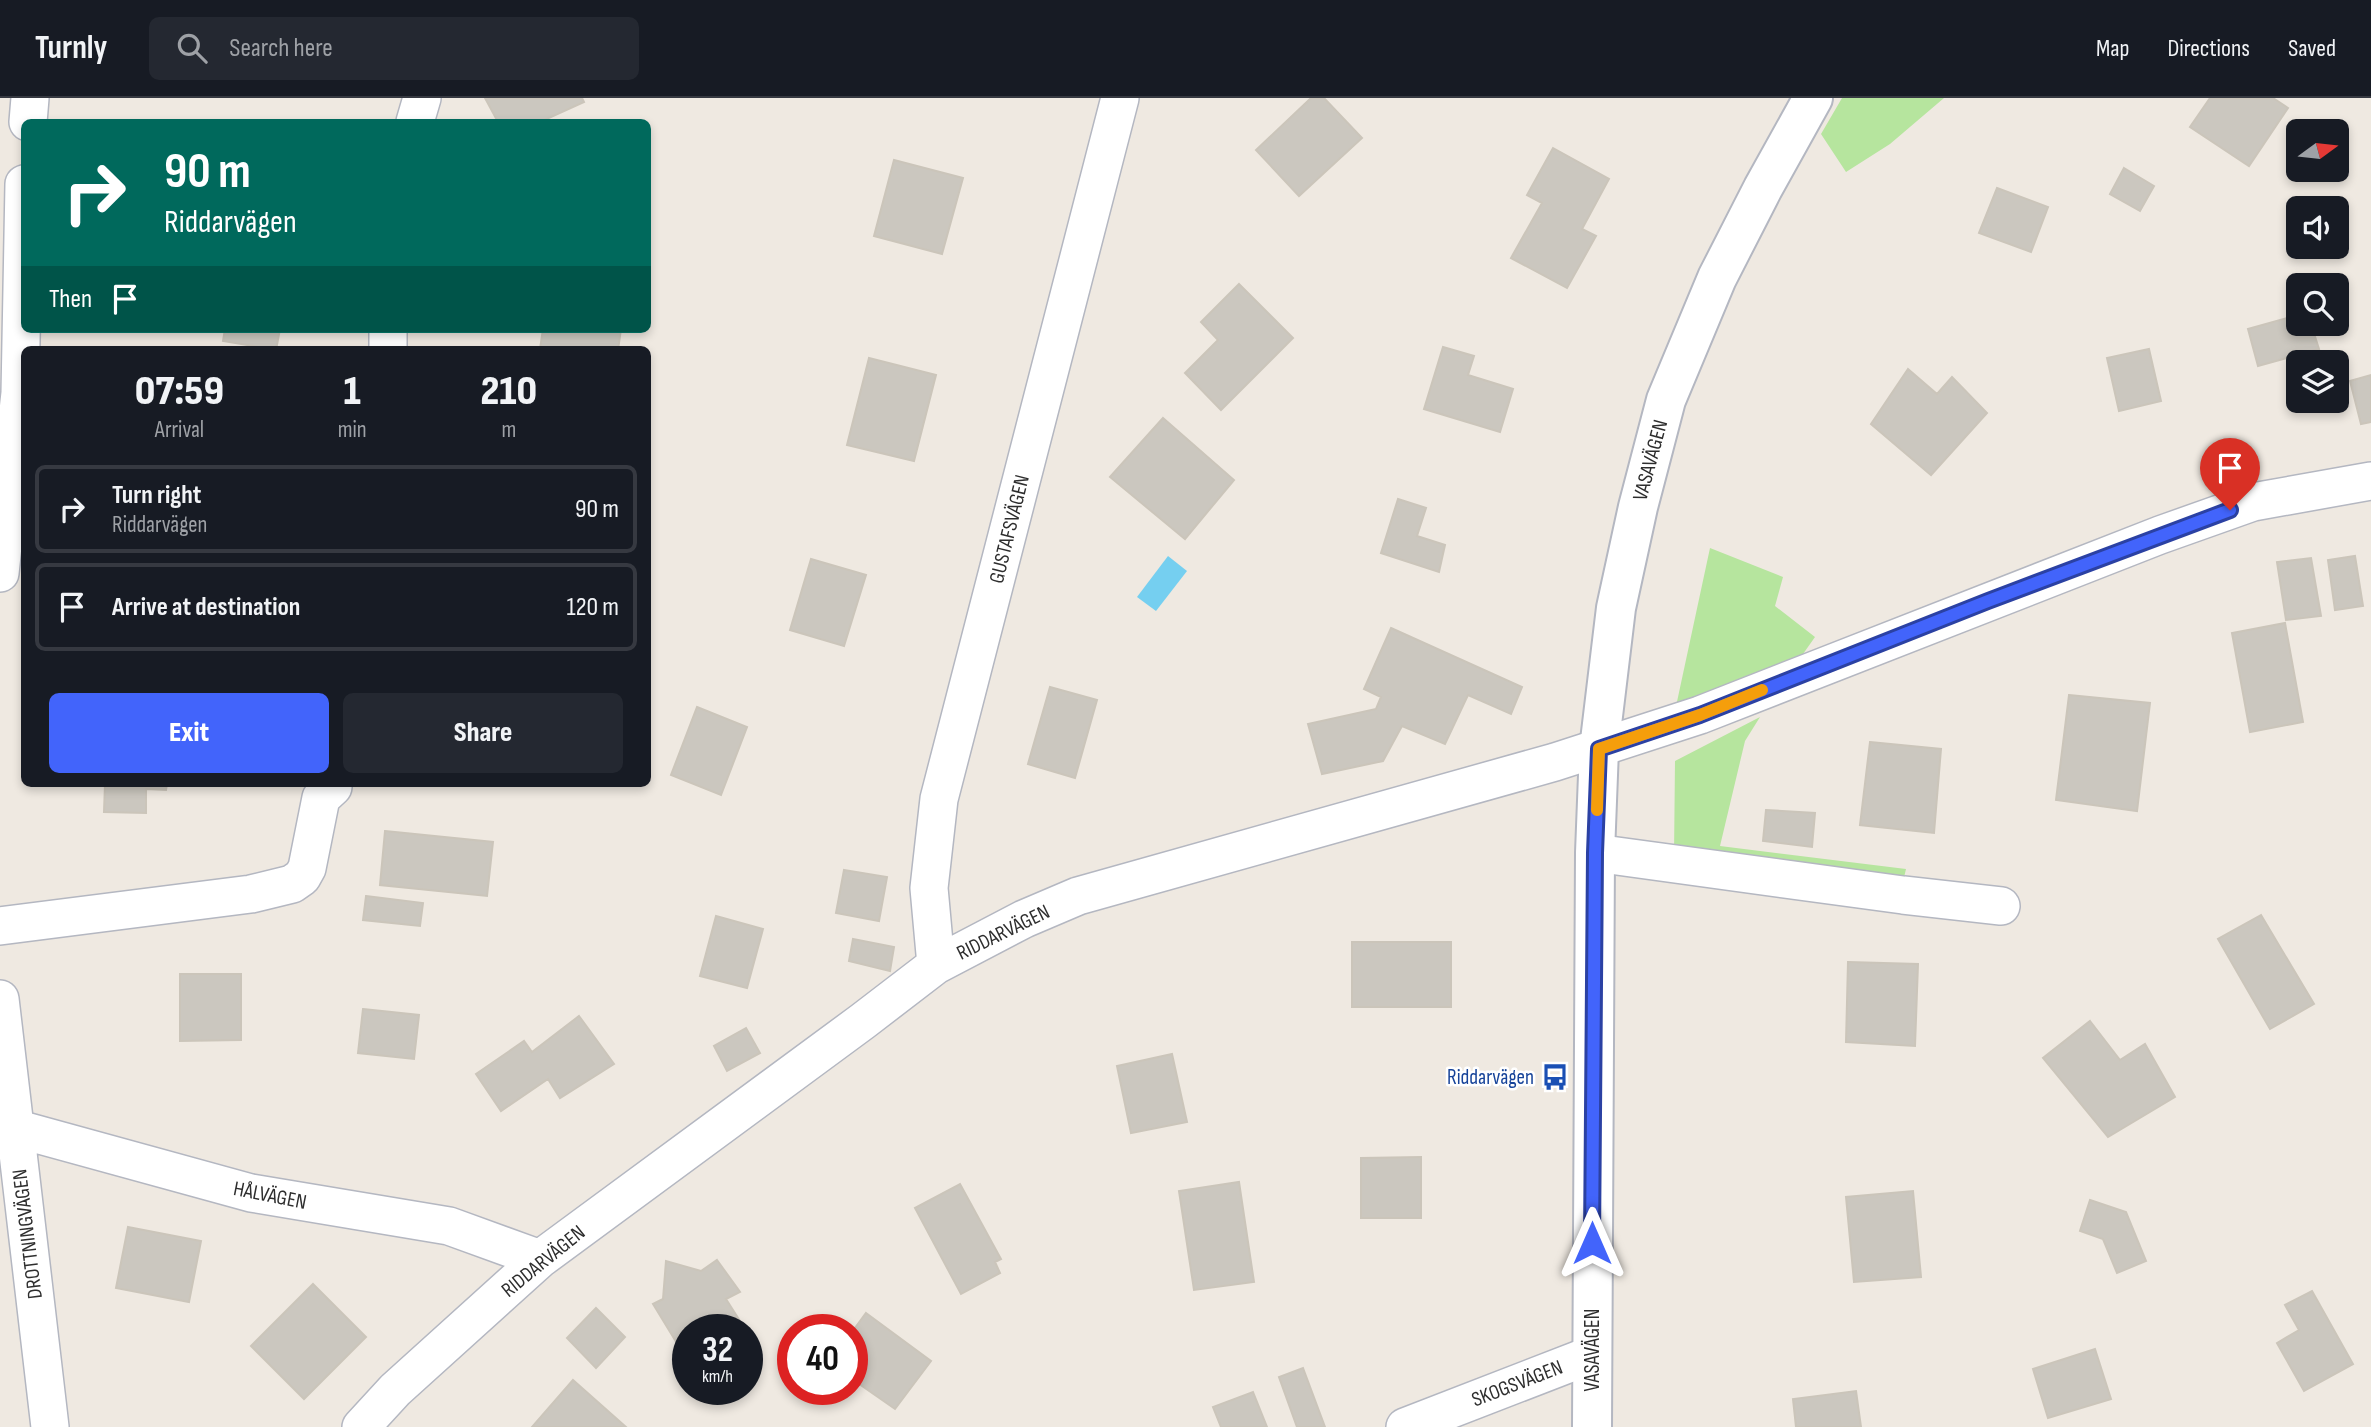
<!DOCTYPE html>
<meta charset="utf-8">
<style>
:root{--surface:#171b24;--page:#242831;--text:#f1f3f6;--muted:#9ea1a6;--line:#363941;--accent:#4264fb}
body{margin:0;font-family:"Sofia Sans Condensed",sans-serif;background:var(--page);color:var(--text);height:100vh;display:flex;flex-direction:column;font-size:26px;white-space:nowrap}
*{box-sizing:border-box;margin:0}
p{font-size:23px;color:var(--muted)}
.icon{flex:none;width:38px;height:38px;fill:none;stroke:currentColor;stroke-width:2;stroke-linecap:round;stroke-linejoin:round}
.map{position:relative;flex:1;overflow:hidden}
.drawer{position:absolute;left:21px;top:248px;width:630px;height:441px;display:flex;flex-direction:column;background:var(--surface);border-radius:10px;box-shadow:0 4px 10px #0003}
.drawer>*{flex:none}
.top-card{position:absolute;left:21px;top:21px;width:630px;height:214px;border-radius:10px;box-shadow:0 4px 10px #0003;background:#00695c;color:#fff;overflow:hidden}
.needle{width:46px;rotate:75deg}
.buttons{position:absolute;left:2286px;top:21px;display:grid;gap:14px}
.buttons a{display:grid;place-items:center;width:63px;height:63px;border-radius:10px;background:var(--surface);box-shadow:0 4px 10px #0003;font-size:35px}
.speed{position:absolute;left:672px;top:1216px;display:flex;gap:14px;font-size:35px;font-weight:700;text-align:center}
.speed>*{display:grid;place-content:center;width:91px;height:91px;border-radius:50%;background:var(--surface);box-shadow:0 4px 10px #0003;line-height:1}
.speed small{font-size:18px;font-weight:400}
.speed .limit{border:10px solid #d22;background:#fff;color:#111}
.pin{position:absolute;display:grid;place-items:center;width:60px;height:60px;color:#fff;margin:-72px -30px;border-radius:50% 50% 50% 0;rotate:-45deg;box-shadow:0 0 7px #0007}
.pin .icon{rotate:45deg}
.me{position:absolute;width:77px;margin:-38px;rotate:0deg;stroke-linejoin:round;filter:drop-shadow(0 0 5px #0008)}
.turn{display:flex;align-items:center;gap:24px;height:147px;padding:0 28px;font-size:32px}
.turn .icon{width:91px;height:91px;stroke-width:2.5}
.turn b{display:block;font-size:49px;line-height:60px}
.then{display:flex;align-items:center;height:66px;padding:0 28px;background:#0003;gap:14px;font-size:26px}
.eta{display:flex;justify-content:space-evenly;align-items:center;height:119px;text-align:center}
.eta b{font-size:42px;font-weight:800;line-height:49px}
.button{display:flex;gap:14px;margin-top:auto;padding:14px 28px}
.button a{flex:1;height:80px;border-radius:10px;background:var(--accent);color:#fff;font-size:28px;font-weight:800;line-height:80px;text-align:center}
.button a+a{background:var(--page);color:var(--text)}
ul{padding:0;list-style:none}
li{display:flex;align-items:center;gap:21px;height:88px;margin:0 14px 10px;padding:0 14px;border:4px solid var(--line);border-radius:10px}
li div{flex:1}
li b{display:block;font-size:26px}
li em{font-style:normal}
header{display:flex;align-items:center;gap:42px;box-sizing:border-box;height:98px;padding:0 35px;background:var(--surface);border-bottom:2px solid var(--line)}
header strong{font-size:33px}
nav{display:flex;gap:38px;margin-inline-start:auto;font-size:24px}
.search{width:490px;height:63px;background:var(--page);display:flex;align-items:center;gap:18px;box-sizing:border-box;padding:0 24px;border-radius:10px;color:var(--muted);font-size:26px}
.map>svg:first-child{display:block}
</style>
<header>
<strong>Turnly</strong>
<div class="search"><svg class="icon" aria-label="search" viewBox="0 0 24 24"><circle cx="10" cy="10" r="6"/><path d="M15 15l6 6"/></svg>Search here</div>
<nav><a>Map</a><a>Directions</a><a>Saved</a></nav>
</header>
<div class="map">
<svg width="2371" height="1329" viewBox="0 0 2371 1329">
<rect width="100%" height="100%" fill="#efe9e1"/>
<path fill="#b6e59e" d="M1842,0H1944L1890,46L1846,74L1821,36Z
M1710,450L1783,479L1775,508L1815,539L1803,556L1675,613Z
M1760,619L1745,643L1720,748L1906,771L1902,788L1674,759L1675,663Z"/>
<path fill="#75cff0" d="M1168,458L1187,473L1156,513L1137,499Z"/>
<path fill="#cbc7bf" stroke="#cbc5ba" stroke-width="2" d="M485,0H582L584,4L540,24H498Z
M1311,0H1324L1362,40L1299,98L1256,52Z
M2210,0H2273L2288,10L2249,68L2190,29Z
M1553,50L1609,81L1582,131L1596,138L1567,190L1511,160L1542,105L1527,97Z
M894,62L963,80L942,156L874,138Z
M2124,70L2154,88L2140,113L2110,96Z
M1997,90L2048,109L2031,154L1979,135Z
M1239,186L1293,240L1221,312L1185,275L1218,242L1201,224Z
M2298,217V226H2311L2319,251L2258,268L2248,231Z
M225,231H280L276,252L223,243Z
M543,231H621L618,252L540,251Z
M1443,249L1474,258L1468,277L1513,291L1500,334L1424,311Z
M2149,251L2161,303L2119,313L2107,260Z
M869,260L936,277L914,363L847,347Z
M1908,271L1937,296L1952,279L1987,315L1931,377L1871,326Z
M2371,277V324L2361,326L2350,283Z
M1163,320L1234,382L1185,441L1110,379Z
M1398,401L1426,410L1417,438L1445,447L1439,474L1381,455Z
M2355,458L2363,508L2335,512L2328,462Z
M2311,460L2321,518L2286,522L2277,464Z
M811,461L866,477L844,548L790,532Z
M2285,525L2303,624L2250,634L2232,535Z
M1391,530L1522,589L1511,616L1468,597L1445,646L1402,628L1383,663L1322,676L1308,626L1376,611L1381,599L1364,591Z
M1050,589L1097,602L1075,680L1028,666Z
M2069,597L2150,605L2137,713L2056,702Z
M697,609L747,629L721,697L671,677Z
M1870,644L1941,651L1934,735L1860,727Z
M105,686H167L166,692L146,691V715L104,714Z
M1766,712L1815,715L1812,749L1763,743Z
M385,733L493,744L487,798L380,787Z
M844,772L887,779L879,823L836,815Z
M366,798L423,805L420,828L363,822Z
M2261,817L2314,906L2270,931L2218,841Z
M716,818L763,831L747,890L700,878Z
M853,841L894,849L890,873L849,863Z
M1352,844H1451V909H1352Z
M1848,864L1918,866L1915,948L1846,944Z
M180,876H241V942L180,943Z
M363,911L419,917L414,961L358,955Z
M579,918L614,966L560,1000L548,981L501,1013L476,976L524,943L532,954Z
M2090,923L2120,962L2145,946L2175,999L2108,1039L2043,960Z
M746,930L760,955L727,973L714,948Z
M1172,956L1187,1024L1131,1035L1117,968Z
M1421,1059V1120H1361V1060Z
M1239,1084L1254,1184L1194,1192L1179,1093Z
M960,1086L1001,1161L995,1164L1000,1175L961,1196L915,1110Z
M1913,1093L1921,1179L1854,1184L1846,1099Z
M2090,1102L2126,1114L2146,1163L2117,1175L2103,1141L2080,1133Z
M128,1129L201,1143L189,1204L116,1190Z
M717,1162L740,1194L726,1201L740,1223L721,1232H688V1248L681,1252L653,1206L663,1201L666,1163L701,1173Z
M313,1186L366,1239L304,1301L251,1248Z
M2312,1193L2353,1266L2304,1293L2277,1245L2299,1232L2285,1207Z
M596,1210L625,1239L596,1270L567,1240Z
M866,1215L931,1263L895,1311L852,1281V1234Z
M2095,1251L2111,1301L2048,1320L2033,1271Z
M1303,1270L1325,1329H1297L1279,1279Z
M573,1282L626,1329H532Z
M1856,1293L1861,1329H1796L1793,1301Z
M1253,1294L1267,1329H1221L1213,1309Z"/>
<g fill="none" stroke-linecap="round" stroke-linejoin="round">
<defs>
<path id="street" d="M28,24L30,0
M415,24L422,0
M388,231V252
M0,475L20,295L24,86
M1595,755L1903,797L2001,808
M0,828L251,796L292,786L302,779L307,770L321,700L333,689
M936,867L929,790L939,701L1120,0
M0,901L50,1329
M0,1026L251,1095L449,1128L540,1161
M361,1329L395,1292L540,1161L863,923L936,867L1024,821L1078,798L1555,664L1700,617L2160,437L2253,404L2371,383
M1405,1329L1591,1257"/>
<path id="secondary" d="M1592,1329L1595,755L1599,651L1616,510L1638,409L1666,302L1717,180L1763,90L1813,0"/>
</defs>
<use href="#street" stroke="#b4b7c1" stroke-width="40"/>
<use href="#secondary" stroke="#b4b7c1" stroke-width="42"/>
<use href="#street" stroke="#fff" stroke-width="37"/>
<use href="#secondary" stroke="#fff" stroke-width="38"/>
</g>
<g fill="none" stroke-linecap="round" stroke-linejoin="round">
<defs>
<path id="route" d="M1592,1145L1595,755L1599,651L1700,617L1988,503L2230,412"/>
</defs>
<use href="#route" stroke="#2b41a3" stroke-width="18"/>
<use href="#route" stroke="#4264fb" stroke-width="12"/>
<path stroke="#f59e0b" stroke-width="12" d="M1597,712L1599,651L1700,617L1762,592"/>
</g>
<defs>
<symbol id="bus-bare" viewBox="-9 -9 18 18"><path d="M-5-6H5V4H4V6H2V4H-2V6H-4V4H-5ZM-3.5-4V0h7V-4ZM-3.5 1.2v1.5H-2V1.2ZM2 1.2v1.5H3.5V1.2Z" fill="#1a4fb4" stroke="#fff" stroke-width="2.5" paint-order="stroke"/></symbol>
</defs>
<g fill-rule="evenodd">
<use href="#bus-bare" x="1536" y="960" width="38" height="38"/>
</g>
<g text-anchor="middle" stroke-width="5" stroke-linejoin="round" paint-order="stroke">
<g font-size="21" fill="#2e2e2e" stroke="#fff">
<text transform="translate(1650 362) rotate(-75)" y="7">VASAVÄGEN</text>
<text transform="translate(1009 431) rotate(-76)" y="7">GUSTAFSVÄGEN</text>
<text transform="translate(1003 834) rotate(-26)" y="7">RIDDARVÄGEN</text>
<text transform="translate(270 1097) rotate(11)" y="7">HÅLVÄGEN</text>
<text transform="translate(27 1136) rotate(-97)" y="7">DROTTNINGVÄGEN</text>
<text transform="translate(543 1163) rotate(-39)" y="7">RIDDARVÄGEN</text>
<text transform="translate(1592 1252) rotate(-90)" y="7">VASAVÄGEN</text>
<text transform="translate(1517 1285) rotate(-21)" y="7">SKOGSVÄGEN</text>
</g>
<g font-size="21" fill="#164399" stroke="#fff" text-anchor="end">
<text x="1534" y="986">Riddarvägen</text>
</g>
</g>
</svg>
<div class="buttons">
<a><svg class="needle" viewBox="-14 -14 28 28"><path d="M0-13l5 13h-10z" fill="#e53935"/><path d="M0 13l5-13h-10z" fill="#9ea1a6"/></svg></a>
<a><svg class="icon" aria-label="sound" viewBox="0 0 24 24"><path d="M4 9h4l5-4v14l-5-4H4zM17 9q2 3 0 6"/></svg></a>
<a><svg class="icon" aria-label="search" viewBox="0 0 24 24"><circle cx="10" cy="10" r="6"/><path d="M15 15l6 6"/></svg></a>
<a><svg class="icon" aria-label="layers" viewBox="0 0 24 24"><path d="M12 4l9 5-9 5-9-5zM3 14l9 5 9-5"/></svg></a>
</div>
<div class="speed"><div>32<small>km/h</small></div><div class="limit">40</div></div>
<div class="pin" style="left:2230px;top:412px;background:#d93025"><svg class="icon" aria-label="arrive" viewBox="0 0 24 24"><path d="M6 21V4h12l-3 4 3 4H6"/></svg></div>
<svg class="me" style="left:1592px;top:1145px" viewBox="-20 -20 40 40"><path d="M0-17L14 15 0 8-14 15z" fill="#4264fb" stroke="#fff" stroke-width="4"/></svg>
<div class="top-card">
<div class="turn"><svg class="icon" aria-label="right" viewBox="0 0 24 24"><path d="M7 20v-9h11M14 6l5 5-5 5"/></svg><div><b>90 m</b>Riddarvägen</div></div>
<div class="then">Then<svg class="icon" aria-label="arrive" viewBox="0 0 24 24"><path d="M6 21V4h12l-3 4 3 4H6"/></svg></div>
</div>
<section class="drawer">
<div class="eta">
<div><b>07:59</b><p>Arrival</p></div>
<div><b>1</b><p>min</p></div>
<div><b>210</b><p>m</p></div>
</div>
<ul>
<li><svg class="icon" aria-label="right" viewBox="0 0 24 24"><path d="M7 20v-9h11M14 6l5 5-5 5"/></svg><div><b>Turn right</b><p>Riddarvägen</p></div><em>90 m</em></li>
<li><svg class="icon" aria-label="arrive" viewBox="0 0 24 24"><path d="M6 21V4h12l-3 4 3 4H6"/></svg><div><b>Arrive at destination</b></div><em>120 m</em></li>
</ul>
<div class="button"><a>Exit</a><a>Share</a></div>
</section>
</div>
